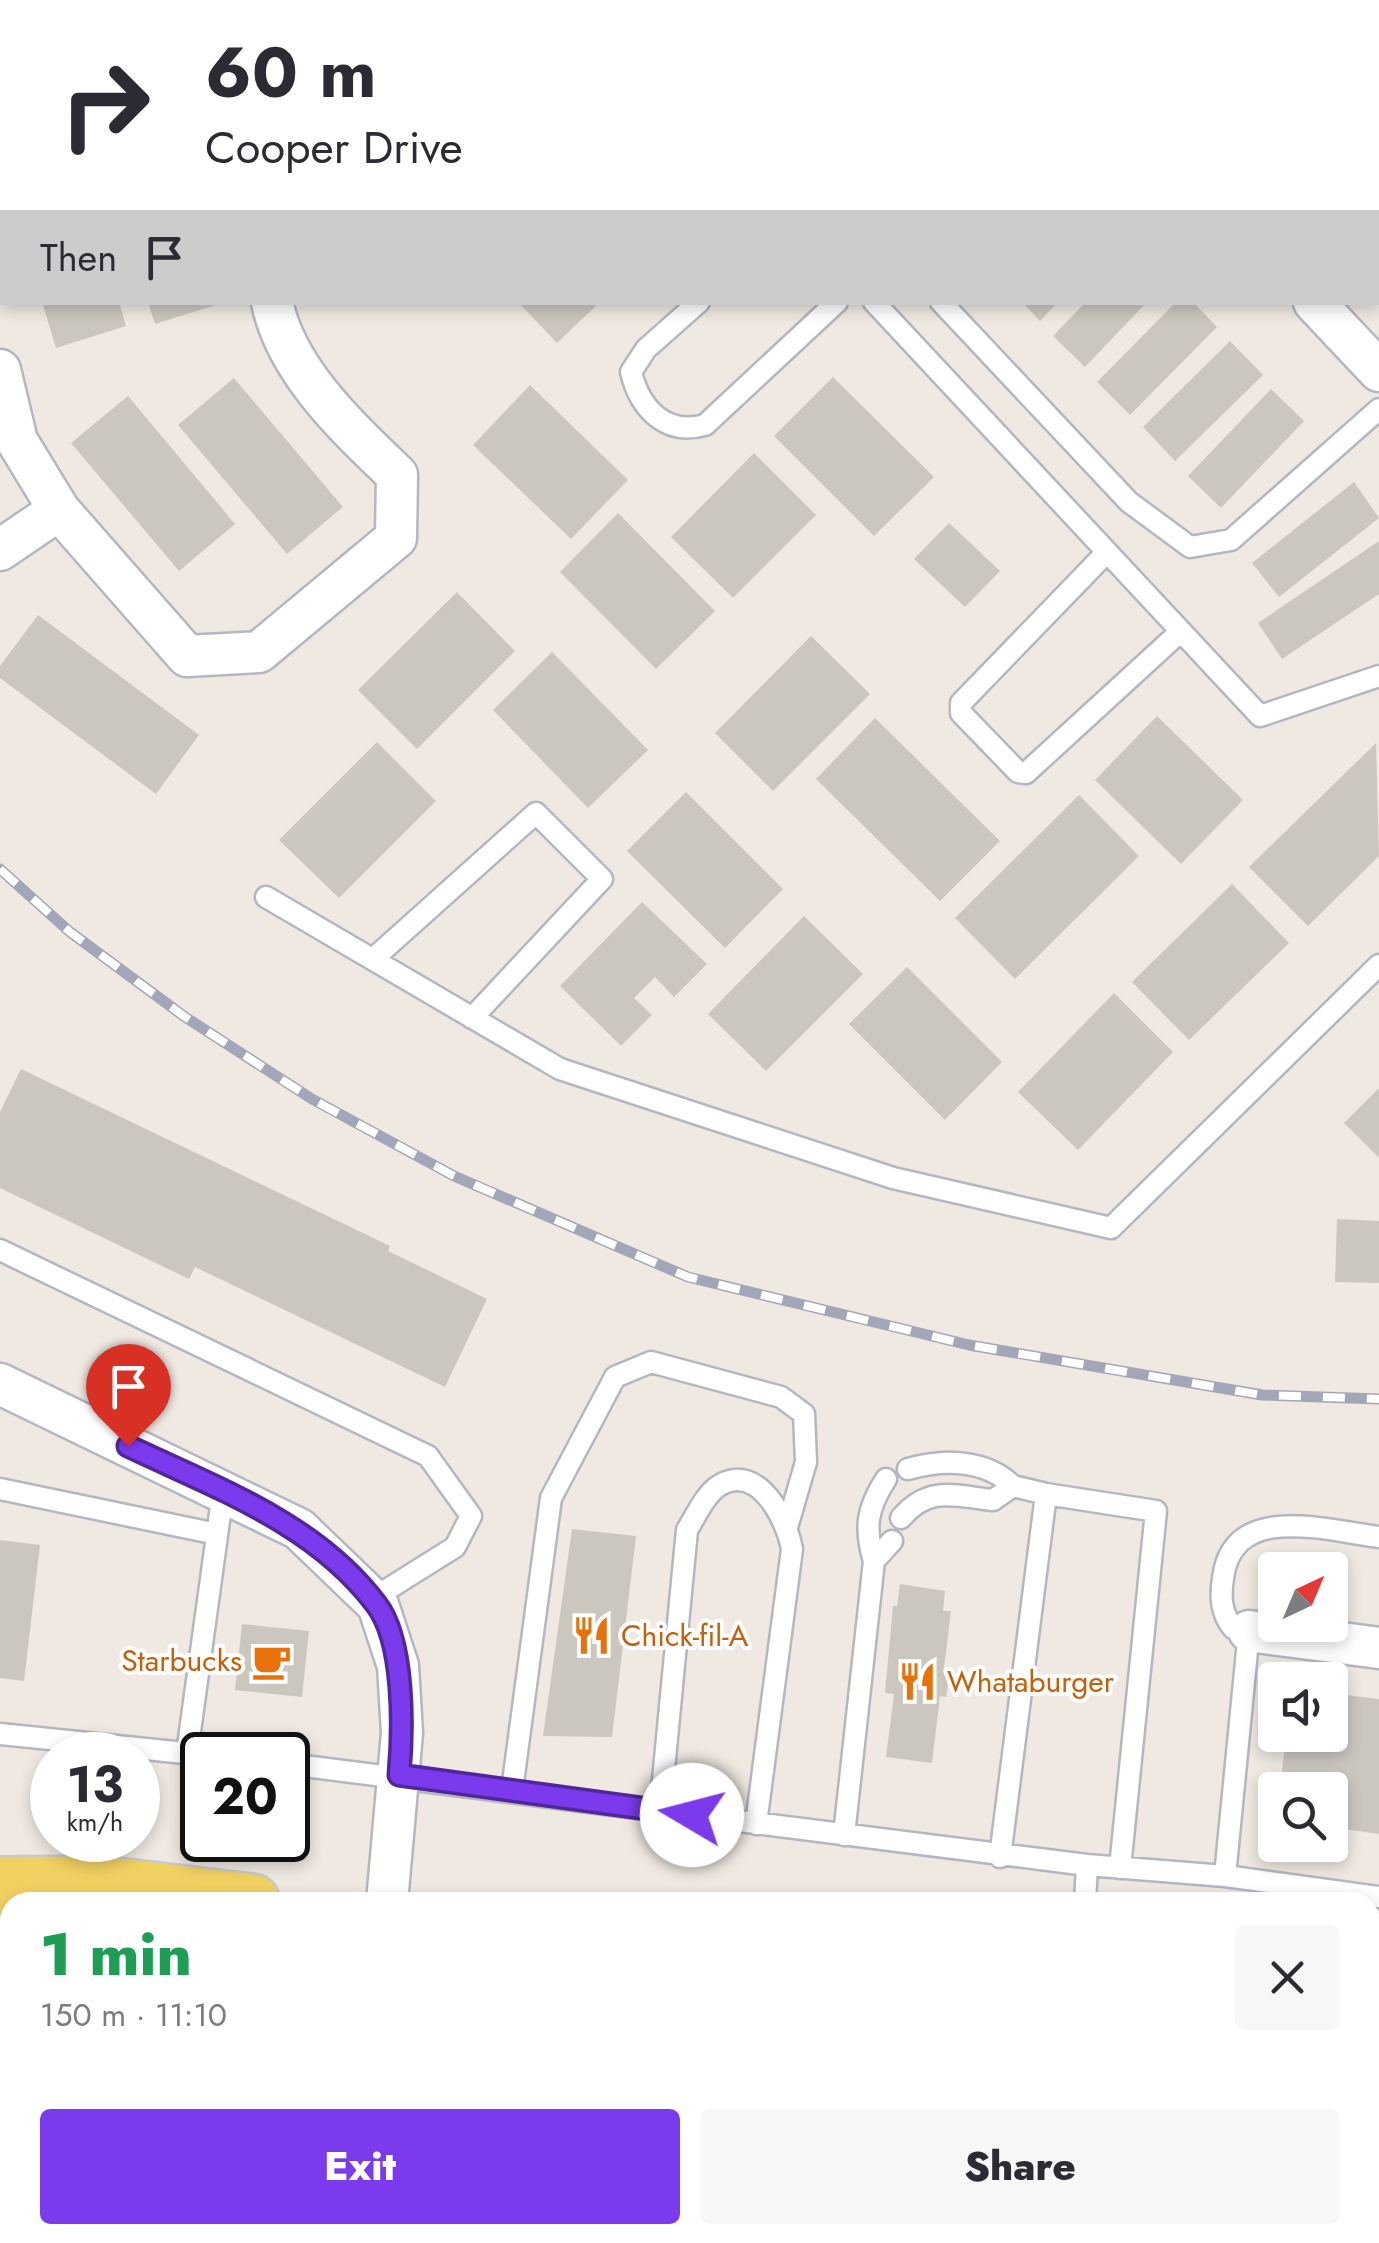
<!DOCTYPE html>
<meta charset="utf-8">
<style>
:root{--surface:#fff;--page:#f7f7f7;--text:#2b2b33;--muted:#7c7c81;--accent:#7c3aed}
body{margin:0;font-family:Jost,sans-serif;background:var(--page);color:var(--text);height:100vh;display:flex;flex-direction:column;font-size:38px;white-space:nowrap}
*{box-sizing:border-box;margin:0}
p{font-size:32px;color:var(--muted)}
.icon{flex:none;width:55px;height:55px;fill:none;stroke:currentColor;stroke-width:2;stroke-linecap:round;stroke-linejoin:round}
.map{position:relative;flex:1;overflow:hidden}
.side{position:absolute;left:0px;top:1892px;width:1380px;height:352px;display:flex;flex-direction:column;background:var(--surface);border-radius:30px 30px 0 0;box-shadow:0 5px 15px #0003}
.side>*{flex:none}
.top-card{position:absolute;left:0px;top:0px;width:1380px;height:305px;box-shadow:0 5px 15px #0003;background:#fff;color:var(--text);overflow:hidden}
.needle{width:65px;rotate:44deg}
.tools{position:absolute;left:1258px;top:1552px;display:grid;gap:20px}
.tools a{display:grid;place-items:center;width:90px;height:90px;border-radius:10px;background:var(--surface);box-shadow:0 5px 15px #0003;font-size:50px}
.speed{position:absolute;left:30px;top:1732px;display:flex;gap:20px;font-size:50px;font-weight:700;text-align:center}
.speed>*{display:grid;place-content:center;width:130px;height:130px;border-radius:50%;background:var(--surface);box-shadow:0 5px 15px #0003;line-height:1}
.speed small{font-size:25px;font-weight:400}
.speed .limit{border:5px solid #111;border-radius:15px;background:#fff;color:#111}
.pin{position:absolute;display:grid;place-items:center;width:85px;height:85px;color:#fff;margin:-102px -42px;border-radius:50% 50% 50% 0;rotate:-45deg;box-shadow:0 0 10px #0007}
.pin .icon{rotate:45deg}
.me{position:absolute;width:110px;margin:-55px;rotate:278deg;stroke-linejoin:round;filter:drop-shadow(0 0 8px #0008)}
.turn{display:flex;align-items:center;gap:35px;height:210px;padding:0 40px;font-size:45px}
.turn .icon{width:130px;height:130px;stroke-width:2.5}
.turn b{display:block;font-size:70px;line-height:85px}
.then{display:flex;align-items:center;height:95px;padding:0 40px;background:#0003;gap:20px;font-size:38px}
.round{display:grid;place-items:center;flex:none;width:105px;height:105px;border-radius:10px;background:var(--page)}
.headline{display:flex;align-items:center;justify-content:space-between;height:170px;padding:0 40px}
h1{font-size:60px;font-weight:800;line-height:75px;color:#1e9e55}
.cta{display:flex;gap:20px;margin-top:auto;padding:20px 40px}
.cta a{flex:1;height:115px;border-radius:10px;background:var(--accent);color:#fff;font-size:40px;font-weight:800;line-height:115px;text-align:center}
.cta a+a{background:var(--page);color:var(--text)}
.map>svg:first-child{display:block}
</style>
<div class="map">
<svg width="1379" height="2243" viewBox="0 0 1379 2243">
<rect width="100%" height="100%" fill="#efe9e1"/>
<path fill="#cbc7bf" d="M42,302H119L126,326L56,348Z
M148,302H222V303L155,324Z
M518,302H600L557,343Z
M1022,302H1058L1040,321Z
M1086,302H1147L1085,367L1053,336Z
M1176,302H1193L1217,327L1130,415L1097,382Z
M1230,341L1263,375L1175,461L1143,427Z
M833,377L934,477L874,536L774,436Z
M234,378L343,507L287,554L178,425Z
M530,385L628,480L571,539L473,445Z
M1271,389L1304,421L1221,508L1188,476Z
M128,396L235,524L179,571L71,443Z
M754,453L816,515L733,598L671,537Z
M1354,482L1379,518L1279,597L1252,563Z
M618,513L715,611L656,669L560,572Z
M949,523L1000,571L965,607L914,559Z
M1379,541V594L1282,659L1258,623Z
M457,592L515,651L417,749L358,690Z
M38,615L199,735L156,794L0,678V666Z
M811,636L870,694L773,791L715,733Z
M552,652L648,750L588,808L493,710Z
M1157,716L1243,800L1181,864L1095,780Z
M875,718L1000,841L940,901L816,779Z
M377,742L436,801L339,898L279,840Z
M1376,743L1379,856L1308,926L1249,867Z
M686,792L783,889L725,948L627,851Z
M1079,795L1139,856L1015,979L955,918Z
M1232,884L1289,943L1189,1040L1132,982Z
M642,902L707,964L674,997L655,977L634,998L652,1015L621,1046L560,986Z
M804,916L863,974L766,1071L708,1014Z
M907,967L1002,1062L945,1120L849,1024Z
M1114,993L1173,1052L1078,1150L1018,1092Z
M21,1069L390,1246L388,1251L487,1299L445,1387L195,1267L189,1279L0,1188V1112Z
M1379,1088V1158L1344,1123Z
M1337,1219L1379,1221V1283L1335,1282Z
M572,1529L636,1536L612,1737L543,1736Z
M0,1540L40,1545L24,1681L0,1678Z
M900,1584L945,1591L943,1611H951L944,1668L950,1670L946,1697L940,1696L932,1763L886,1757L894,1694L885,1693L893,1606H897Z
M242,1624L309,1631L302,1697L235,1690Z
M1330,1693L1379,1699V1834L1330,1827V1790H1280L1286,1735H1330Z
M8,2202L10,2235H57L56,2243H1Z
M475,2235H567L565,2243H474Z
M604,2235H633L632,2243L603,2240Z
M766,2235H799L810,2243H759Z"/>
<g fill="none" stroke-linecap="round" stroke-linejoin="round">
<defs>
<path id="lane" d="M655,0L657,2
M699,302L646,349L631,372C640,409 666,436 705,425L837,302
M874,302L1260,716L1379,676
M941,302L1129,502L1190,547L1231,540L1379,409
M1107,552L961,703V713L1018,772L1026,773L1181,631
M266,897L560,1069L893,1178L1111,1228L1379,965
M373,959L536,813L602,879L472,1018
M0,1250L428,1456L471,1516L455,1547L372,1599
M908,1469C944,1459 985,1459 1013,1486
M0,1489L217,1534
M901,1518C929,1485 954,1496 993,1500L1013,1486L1046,1494
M874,1561L892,1541
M0,1734L204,1755
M187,1753L223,1492
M288,1764L1087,1865L1085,1902
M512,1790L551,1498L615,1377L651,1362L781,1397L804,1414L806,1462L788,1524
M660,1811L687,1530C696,1516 705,1494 720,1485C759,1462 787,1521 792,1549L756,1824
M844,1835L874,1561C864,1528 867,1508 886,1479
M1000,1857L1046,1494L1156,1511L1120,1868
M1087,1865L1225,1876L1249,1631L1233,1628C1221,1613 1220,1597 1223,1578C1233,1502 1324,1530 1379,1537
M1225,1876L1379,1897
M0,2124L10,2125
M1370,2220L1379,2221
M420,2235L426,2243
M914,2235L923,2243
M1121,2235L1127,2243
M74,2243L75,2235
M581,2243L583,2235
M1048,2243L1059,2235
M1236,2243L1243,2235
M1294,2243L1302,2235"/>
<path id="street" d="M189,0L190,2
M428,0L431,2
M1029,0L1031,2
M1314,302L1379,371
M0,370L17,441L59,510
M0,550L59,510L187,656L259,652L396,538L397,475C348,428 286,371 272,302
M0,1384L299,1529L378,1605L398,1666L402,1733L387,1902
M1249,1631L1379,1648
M959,2243L967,2235"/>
<path id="primary" d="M0,1885L100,1884L252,1902
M0,1987L10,1988
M1370,2032L1379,2033
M1370,2137L1379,2138"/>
</defs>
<use href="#lane" stroke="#b4b7c1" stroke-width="25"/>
<use href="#street" stroke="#b4b7c1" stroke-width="45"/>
<use href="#primary" stroke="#c9c9c9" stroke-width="60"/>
<use href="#lane" stroke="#fff" stroke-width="20"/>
<use href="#street" stroke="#fff" stroke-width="40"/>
<use href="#primary" stroke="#f2d163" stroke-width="55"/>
<defs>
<path id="rail" d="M0,869L70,932L185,1017L312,1099L454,1176L688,1277L969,1345L1262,1395L1379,1399"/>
</defs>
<use href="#rail" stroke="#a3a6b8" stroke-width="11"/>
<use href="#rail" stroke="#fff" stroke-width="8" stroke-dasharray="22" stroke-linecap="butt"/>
</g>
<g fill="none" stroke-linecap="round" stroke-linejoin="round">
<defs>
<path id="route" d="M128,1446C216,1488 315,1523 376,1604C405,1641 403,1730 399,1775L692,1815"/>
</defs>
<use href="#route" stroke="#51269a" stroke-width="25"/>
<use href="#route" stroke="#7c3aed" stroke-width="18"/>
</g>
<defs>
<symbol id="restaurant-bare" viewBox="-9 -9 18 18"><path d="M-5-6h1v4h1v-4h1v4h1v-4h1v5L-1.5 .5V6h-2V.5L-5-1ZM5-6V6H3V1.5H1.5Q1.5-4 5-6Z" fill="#e8710a" stroke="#fff" stroke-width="2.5" paint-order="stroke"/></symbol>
<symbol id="cafe-bare" viewBox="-9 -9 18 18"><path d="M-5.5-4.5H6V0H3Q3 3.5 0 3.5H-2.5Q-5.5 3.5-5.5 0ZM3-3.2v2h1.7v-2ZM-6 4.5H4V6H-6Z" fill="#e8710a" stroke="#fff" stroke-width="2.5" paint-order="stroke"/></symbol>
</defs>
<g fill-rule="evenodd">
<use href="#restaurant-bare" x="564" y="1608" width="55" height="55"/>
<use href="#cafe-bare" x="244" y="1634" width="55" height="55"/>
<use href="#restaurant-bare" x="890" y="1654" width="55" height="55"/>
</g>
<g text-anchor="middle" stroke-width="8" stroke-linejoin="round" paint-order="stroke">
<g font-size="30" fill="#c56008" stroke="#fff" text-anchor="start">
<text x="621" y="1646">Chick-fil-A</text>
<text x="242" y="1671" text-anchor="end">Starbucks</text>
<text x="947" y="1692">Whataburger</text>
</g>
</g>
</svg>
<div class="tools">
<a><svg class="needle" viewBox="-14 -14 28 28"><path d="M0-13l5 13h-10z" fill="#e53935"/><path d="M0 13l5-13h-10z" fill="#7c7c81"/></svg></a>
<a><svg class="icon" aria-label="sound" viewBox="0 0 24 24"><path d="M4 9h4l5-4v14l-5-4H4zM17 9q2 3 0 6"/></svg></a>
<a><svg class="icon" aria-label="search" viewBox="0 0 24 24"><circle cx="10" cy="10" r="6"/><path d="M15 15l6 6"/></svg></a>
</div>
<div class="speed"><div>13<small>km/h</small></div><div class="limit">20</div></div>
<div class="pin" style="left:128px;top:1446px;background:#d93025"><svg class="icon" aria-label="arrive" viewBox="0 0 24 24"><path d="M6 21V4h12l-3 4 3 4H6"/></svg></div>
<svg class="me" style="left:692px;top:1815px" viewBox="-20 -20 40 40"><circle r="19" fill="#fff"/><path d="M0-13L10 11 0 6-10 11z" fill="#7c3aed"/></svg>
<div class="top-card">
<div class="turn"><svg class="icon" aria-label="right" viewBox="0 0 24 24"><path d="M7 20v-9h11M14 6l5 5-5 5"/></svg><div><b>60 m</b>Cooper Drive</div></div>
<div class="then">Then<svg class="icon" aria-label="arrive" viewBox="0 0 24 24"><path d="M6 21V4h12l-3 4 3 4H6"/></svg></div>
</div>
<section class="side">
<div class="headline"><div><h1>1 min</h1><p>150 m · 11:10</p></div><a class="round"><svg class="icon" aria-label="close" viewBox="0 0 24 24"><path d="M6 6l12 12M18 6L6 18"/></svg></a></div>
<div class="cta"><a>Exit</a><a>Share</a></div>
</section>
</div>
